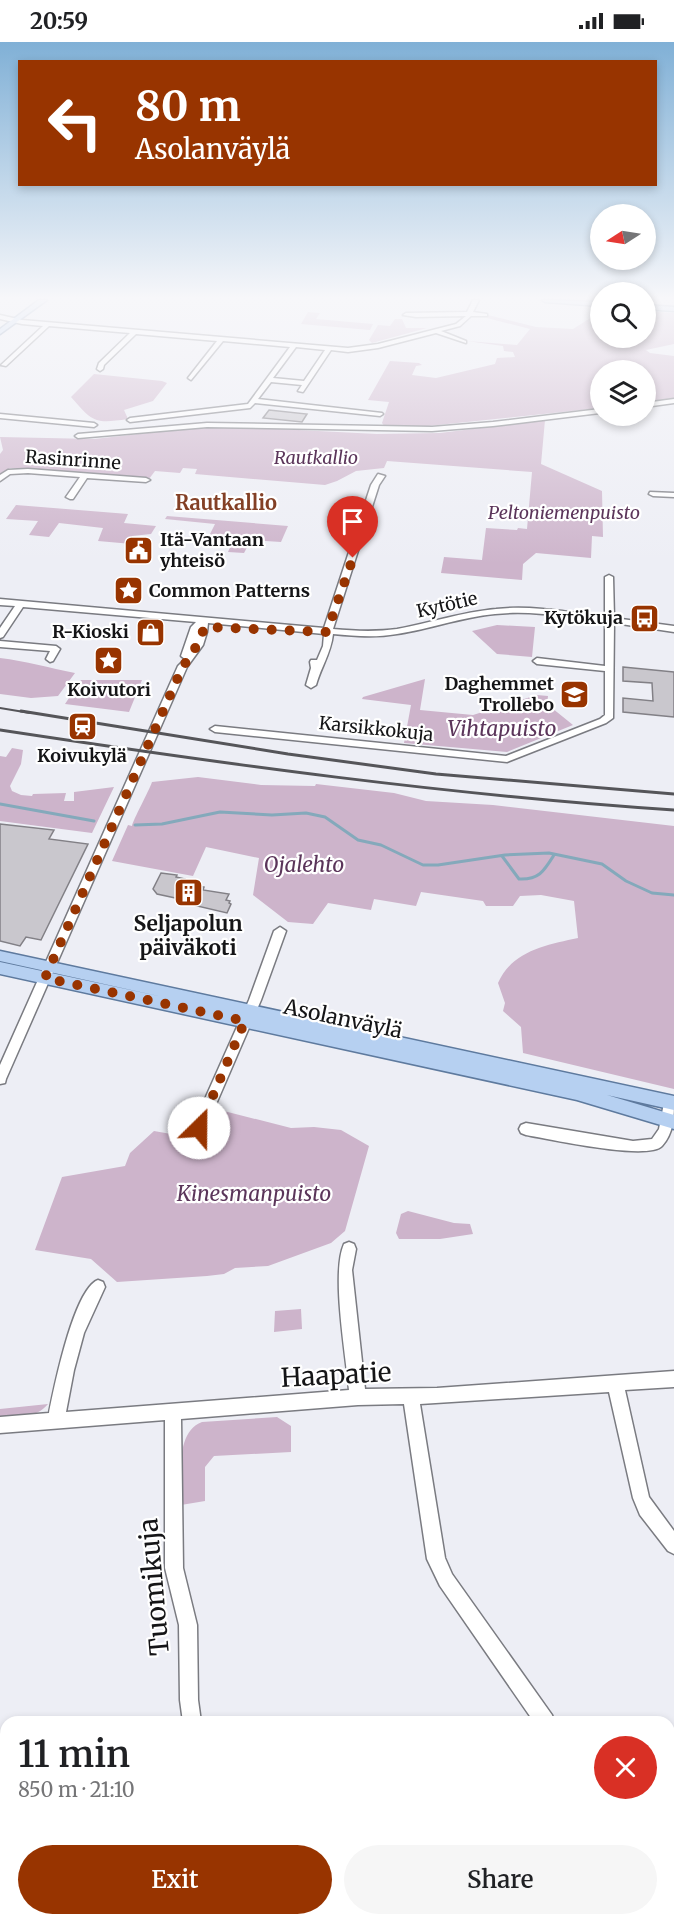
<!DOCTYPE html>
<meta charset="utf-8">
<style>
:root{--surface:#fff;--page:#f6f6f6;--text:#202124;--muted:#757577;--accent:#983400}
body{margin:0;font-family:Merriweather,serif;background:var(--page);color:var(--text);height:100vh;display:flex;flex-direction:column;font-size:22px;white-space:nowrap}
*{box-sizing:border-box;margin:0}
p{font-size:20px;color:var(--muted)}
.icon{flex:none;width:33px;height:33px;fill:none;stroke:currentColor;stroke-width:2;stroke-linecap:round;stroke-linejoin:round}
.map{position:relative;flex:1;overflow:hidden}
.side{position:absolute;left:0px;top:1674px;width:675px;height:210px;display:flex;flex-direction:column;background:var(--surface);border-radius:18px 18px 0 0;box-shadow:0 3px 9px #0003}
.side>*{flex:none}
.guide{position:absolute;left:18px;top:18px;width:639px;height:126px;border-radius:0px;box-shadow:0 3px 9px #0003;background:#983400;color:#fff;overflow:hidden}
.needle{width:39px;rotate:258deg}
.tools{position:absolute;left:590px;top:162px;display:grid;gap:12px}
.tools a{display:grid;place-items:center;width:66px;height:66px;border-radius:50%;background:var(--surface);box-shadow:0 3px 9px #0003;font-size:30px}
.pin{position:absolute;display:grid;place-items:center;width:51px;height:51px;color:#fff;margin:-62px -26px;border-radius:50% 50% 50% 0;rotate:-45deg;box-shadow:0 0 6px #0007}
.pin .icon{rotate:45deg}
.me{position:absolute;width:66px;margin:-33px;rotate:23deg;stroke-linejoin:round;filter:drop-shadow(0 0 4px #0008)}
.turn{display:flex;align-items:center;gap:21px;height:126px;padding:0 18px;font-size:27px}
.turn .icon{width:78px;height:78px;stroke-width:2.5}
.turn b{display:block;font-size:42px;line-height:51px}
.round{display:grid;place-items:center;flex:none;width:63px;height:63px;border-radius:32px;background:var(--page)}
.summary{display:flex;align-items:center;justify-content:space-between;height:102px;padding:0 18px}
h1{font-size:36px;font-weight:600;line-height:45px}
.primary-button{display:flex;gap:12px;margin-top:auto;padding:12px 18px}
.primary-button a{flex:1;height:69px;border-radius:36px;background:var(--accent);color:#fff;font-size:24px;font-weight:600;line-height:69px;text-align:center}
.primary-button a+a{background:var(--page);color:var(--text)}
.status{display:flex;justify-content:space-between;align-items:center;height:42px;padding:0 30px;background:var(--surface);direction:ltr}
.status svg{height:16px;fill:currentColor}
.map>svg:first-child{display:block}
</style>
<div class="status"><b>20:59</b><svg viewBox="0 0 49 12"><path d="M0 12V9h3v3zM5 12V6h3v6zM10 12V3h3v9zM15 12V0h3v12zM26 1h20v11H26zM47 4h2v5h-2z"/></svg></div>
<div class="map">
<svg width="674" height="1884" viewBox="0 0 674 1884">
<rect width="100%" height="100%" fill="#edeef5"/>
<path fill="#cdb4cb" d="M645,269L674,271V302L646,308L650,311L674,314V356L645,360V328H600V366L409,386L385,385L382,381L389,360L368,358L390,319L419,321L422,323L416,324L412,333L436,336L495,322L497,316L515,315L513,310L504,309L503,304L467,299L517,303L530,287L487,276L488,273L536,285L573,287L600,270V296H645Z
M308,270L320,271L316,277L373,282L370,288L301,282Z
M395,277H402L406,286H427L372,301L369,298L378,283L390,284Z
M94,332L162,339L167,341L153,359L124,368L128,377C94,382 93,380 71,355Z
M545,378L541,422L602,449L603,495L592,494L591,516L536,511L523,522L522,538L441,531L444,515L482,518L486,486L517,488L518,486L527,487L532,430L387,419L384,426L356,429L337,439L325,443L195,432L197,427L183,426L180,431L155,429L149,437L10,426L0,433V412L3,408L0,395L94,397L183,387L237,385L377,392L440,391Z
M16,463L128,472L124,481L156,484L151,492L132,494V502L98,499L103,486L59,481L49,495L29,493L38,479L6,477Z
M167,474L288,484L281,500L251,498L244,511L228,510L234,496L209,494L215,482L165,477Z
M497,583L535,585L532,615L497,612L472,589Z
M0,616C26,619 49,626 75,631L58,654L31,656L0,652Z
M425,637L420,668L473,673L537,653L548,654L547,662L573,683L507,710L404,701L411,663L362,657L363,655Z
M81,638H142L129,670L65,662Z
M12,706L23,708L21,722L10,744L12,749L21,753L32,754L33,752L66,751L64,759H74V750L114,745L92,791L0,779V714L6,715Z
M198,735L261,743L315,744L316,742L394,751L426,759L493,763L674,784V1047L523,1011L521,985L503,969L505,961L498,941C512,909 546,903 578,896L574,859L541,853L520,854L513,864H486L483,859L421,850L416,864L374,857L371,868L328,861L313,882L288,880L253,853L259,816L206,805L193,834L112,819L128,783L132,784C133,778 149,749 152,740Z
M220,1068L291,1086L314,1085L341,1088L369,1104L345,1189L331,1201L268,1224L235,1226L224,1232L207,1234L117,1240L91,1217L35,1208L62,1135L125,1124L130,1111L154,1089L205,1098Z
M408,1169L454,1181L470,1182L473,1192L440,1197H399L396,1191L401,1172Z
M301,1267L302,1287L274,1290L275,1269Z
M48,1362C36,1377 17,1374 0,1375V1367Z
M277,1375L291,1384V1410L214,1414L205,1425V1459L181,1463C182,1438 174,1390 202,1380Z
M669,1873L674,1884H599L604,1878H669Z"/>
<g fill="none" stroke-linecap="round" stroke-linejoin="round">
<path stroke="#84a9bb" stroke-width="3" d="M0,762L94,779
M135,783L162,782L220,770L272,773L306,771L325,775L358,798L381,803L423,823H438L505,813L549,811L602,822L626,839L652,851L674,853
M502,814L519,837C539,838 544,829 554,813"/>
</g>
<path fill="#c9c7cd" stroke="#828086" stroke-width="1.5" d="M269,368L307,372L302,380L263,376Z
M623,625L674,630V675L623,670V656L653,659L652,641L623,639Z
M0,782L54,788L49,797L88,802L41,898L26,895L20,904L0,899Z
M161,831L177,833L176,835L185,837L184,839L199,842L197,844L204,845L203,848L229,852L226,858L230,859L229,861L231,862L227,871L193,863L194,860L157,852L153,847Z"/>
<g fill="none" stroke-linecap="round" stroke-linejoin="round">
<defs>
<path id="minor" d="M473,258H479L473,270L487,272V274H471L460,284L441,289L466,299V301L436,291L378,306L348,310L331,308L303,350L298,349L302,343L271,340L258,357L382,371L383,372L380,374L255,361L250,366L130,380L127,378L130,376L248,362L290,305L223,299L191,338L188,336L217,299L136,292L104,323L103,327L100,329L97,327L99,321L130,291L49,284L6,324L1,323L43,284L22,282L0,277V273L22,278L348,306L378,302L456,282L466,274L416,275L403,273L406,271L467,270ZM296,305L325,308L304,339L273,336Z
M674,357V361L645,365V361Z
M600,367V371L493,384L432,389L207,385L78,396L75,394L78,392L207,381L432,385L493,380Z
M0,372L94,381L97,383L94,385L0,376Z
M28,427L146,436L150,438L146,440L87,436L73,457H70L66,455L80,435L28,431L10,432L0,439V433L8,428Z
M378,432L385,434L379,443L333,587C355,589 375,590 397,587C430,581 462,570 496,567C532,563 569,570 605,575V535L609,533L613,535L614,576L674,584V590L614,581L613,676L606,681L507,720L215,690L210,687L215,684L506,714L600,677L605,673V629L537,622L533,619L537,616L605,624V580C569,575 532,568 495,572C462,575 430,587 397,592C375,596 354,594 333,592C331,611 321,625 316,643L311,646L306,643L311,626L310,620L311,618H317L323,604L324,592L208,581L207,590L203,603L187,625L6,1037L5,1041L0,1042V1023L178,624L185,617L181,614L191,585L196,580L23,565L3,595L0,596V586L15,564L0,563V557L324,586L371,443Z
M650,450L674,451V455L653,454L649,452Z
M0,599L56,604L60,607L53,619L50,620L46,617L50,609L0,605Z
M280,885L286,889L261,958L204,1090L199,1092L194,1090L192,1086L249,958L274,889Z
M671,1056L674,1057C674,1074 674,1091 662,1104C648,1119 549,1097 526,1093L521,1091L519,1087L521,1083L526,1081L633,1099L652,1097L659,1087L664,1061L666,1057Z
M349,1200L354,1202L356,1207L352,1228L365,1347L437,1346L674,1329V1345L625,1348L649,1455L674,1489V1512L668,1509L640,1473L633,1456L609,1350L420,1362L445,1516L452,1532L552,1673L554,1680H534L440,1544L427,1517L404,1362L358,1363L181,1377L183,1526L197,1583L198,1658L201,1680H183L180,1658L179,1583L165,1526V1378L0,1391V1375L49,1371C54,1346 74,1247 98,1238L103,1240L105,1245L84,1291L74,1328L66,1370L349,1348C346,1314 331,1231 344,1202Z
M277,1878H298L300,1884H279Z"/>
<path id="major" d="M39,258H47L0,292V287Z
M542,258L600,260V264L545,260Z
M645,263L674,265V269L645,267Z
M0,909L674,1054V1068L607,1053L674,1073V1087L577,1058L0,932V920L163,955L0,919Z"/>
</defs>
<use href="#minor" stroke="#7a7b81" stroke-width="3"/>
<use href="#major" stroke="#5e7a9e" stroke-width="3"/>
<use href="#minor" fill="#fff" fill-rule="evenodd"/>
<use href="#major" fill="#b6d0f1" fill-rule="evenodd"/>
<path stroke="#555559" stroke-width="2" d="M0,666L30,671"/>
<path stroke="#555559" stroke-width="3" d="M21,669L288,712L436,732L674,752
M0,688C224,722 448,753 674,768"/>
</g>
<linearGradient id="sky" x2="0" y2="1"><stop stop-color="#80b0d6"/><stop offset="0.49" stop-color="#f7f7fa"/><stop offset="1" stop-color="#f7f7fa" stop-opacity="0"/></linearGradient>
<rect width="674" height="522" fill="url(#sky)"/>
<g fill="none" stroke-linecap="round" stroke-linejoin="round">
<path stroke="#983400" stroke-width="10" stroke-dasharray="0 18" d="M199,1086L245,979L45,936L183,624L192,613L205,585L327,590L353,516"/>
</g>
<defs>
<symbol id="civic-square" viewBox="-11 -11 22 22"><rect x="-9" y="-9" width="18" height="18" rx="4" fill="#983400" stroke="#fff"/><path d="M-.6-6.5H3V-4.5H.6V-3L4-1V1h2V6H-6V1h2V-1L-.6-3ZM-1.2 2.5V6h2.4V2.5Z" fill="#fff"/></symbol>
<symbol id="sight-square" viewBox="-11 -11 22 22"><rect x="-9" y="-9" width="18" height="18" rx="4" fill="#983400" stroke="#fff"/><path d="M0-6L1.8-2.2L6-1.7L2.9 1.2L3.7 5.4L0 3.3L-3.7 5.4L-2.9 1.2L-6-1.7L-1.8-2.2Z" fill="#fff"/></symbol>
<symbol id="bus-square" viewBox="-11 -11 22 22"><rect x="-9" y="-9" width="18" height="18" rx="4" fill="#983400" stroke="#fff"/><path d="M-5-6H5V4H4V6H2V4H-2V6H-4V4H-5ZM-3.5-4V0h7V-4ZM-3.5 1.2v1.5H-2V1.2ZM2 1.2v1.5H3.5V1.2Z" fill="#fff"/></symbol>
<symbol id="shop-square" viewBox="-11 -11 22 22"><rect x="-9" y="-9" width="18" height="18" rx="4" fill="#983400" stroke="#fff"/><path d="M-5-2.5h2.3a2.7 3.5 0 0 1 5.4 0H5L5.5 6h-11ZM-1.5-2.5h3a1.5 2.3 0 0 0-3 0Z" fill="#fff"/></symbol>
<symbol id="school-square" viewBox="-11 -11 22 22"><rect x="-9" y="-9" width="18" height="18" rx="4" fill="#983400" stroke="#fff"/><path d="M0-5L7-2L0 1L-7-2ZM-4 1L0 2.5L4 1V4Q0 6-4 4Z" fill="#fff"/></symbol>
<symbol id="station-square" viewBox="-11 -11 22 22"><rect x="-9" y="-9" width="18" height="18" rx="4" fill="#983400" stroke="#fff"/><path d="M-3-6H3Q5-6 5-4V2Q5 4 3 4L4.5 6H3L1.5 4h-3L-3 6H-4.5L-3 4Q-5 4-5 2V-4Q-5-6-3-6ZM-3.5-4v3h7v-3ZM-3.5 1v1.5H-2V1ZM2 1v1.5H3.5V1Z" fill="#fff"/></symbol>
<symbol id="building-square" viewBox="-11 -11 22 22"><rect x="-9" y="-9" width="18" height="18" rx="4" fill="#983400" stroke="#fff"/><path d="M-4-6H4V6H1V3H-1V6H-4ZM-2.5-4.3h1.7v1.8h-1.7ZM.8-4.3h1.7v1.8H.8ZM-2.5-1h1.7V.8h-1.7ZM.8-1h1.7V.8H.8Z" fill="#fff"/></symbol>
</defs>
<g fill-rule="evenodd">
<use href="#civic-square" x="122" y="492" width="33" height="33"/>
<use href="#sight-square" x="112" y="532" width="33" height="33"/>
<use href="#bus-square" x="628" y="560" width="33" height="33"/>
<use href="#shop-square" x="134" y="574" width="33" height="33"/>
<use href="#sight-square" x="92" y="602" width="33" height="33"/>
<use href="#school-square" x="558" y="636" width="33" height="33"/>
<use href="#station-square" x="66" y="668" width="33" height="33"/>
<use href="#building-square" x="172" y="834" width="33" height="33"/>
</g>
<g text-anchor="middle" stroke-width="4.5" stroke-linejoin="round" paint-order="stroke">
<g font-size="18" font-style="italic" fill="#5b355a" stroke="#fff">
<text x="316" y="422">Rautkallio</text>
<text x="564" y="477">Peltoniemenpuisto</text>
</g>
<g font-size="18" fill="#151517" stroke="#fff">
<text transform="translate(73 418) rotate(4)" y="6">Rasinrinne</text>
<text transform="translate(447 563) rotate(-13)" y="6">Kytötie</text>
<text transform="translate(376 687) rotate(6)" y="6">Karsikkokuja</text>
</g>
<g font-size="18" font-weight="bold" fill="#151517" stroke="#fff" text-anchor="end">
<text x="160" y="504" text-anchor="start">Itä-Vantaan<tspan x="160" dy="21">yhteisö</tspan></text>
<text x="149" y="555" text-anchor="start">Common Patterns</text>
<text x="623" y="582">Kytökuja</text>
<text x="129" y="596">R-Kioski</text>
<text x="554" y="648">Daghemmet<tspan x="554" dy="21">Trollebo</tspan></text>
<text x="109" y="654" text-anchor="middle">Koivutori</text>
<text x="82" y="720" text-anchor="middle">Koivukylä</text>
</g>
<g font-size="20" font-weight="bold" fill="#834026" stroke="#fff">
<text x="226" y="468">Rautkallio</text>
</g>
<g font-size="21" font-style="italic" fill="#5b355a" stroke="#fff">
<text x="502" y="694">Vihtapuisto</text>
<text x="304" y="830">Ojalehto</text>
<text x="254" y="1159">Kinesmanpuisto</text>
</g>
<g font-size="21" font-weight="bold" fill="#151517" stroke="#fff">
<text x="188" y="889">Seljapolun<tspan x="188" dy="24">päiväkoti</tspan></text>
</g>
<g font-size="21" fill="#151517" stroke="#fff">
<text transform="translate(343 977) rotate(12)" y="7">Asolanväylä</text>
</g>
<g font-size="26" fill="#151517" stroke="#fff">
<text transform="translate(336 1333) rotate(-3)" y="9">Haapatie</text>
<text transform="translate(154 1545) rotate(-95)" y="9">Tuomikuja</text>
</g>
</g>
</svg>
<div class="tools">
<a><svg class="needle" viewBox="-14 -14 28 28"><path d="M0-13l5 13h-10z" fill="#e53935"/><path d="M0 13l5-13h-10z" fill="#757577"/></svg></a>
<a><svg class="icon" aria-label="search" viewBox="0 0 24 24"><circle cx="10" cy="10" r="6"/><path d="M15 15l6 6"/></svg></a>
<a><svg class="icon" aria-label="layers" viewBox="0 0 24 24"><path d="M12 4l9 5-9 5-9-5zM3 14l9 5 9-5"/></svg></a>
</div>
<div class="pin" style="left:353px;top:516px;background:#d93025"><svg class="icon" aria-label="arrive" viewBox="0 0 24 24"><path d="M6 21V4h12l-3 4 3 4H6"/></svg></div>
<svg class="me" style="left:199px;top:1086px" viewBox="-20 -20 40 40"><circle r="19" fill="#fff"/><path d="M0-13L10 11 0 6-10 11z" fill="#983400"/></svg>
<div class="guide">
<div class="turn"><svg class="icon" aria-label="left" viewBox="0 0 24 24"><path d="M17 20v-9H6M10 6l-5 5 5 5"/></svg><div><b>80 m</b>Asolanväylä</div></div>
</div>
<section class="side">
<div class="summary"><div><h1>11 min</h1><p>850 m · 21:10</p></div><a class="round" style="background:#d93025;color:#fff"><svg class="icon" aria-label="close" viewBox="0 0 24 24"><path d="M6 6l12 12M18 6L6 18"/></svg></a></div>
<div class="primary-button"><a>Exit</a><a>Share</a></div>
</section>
</div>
